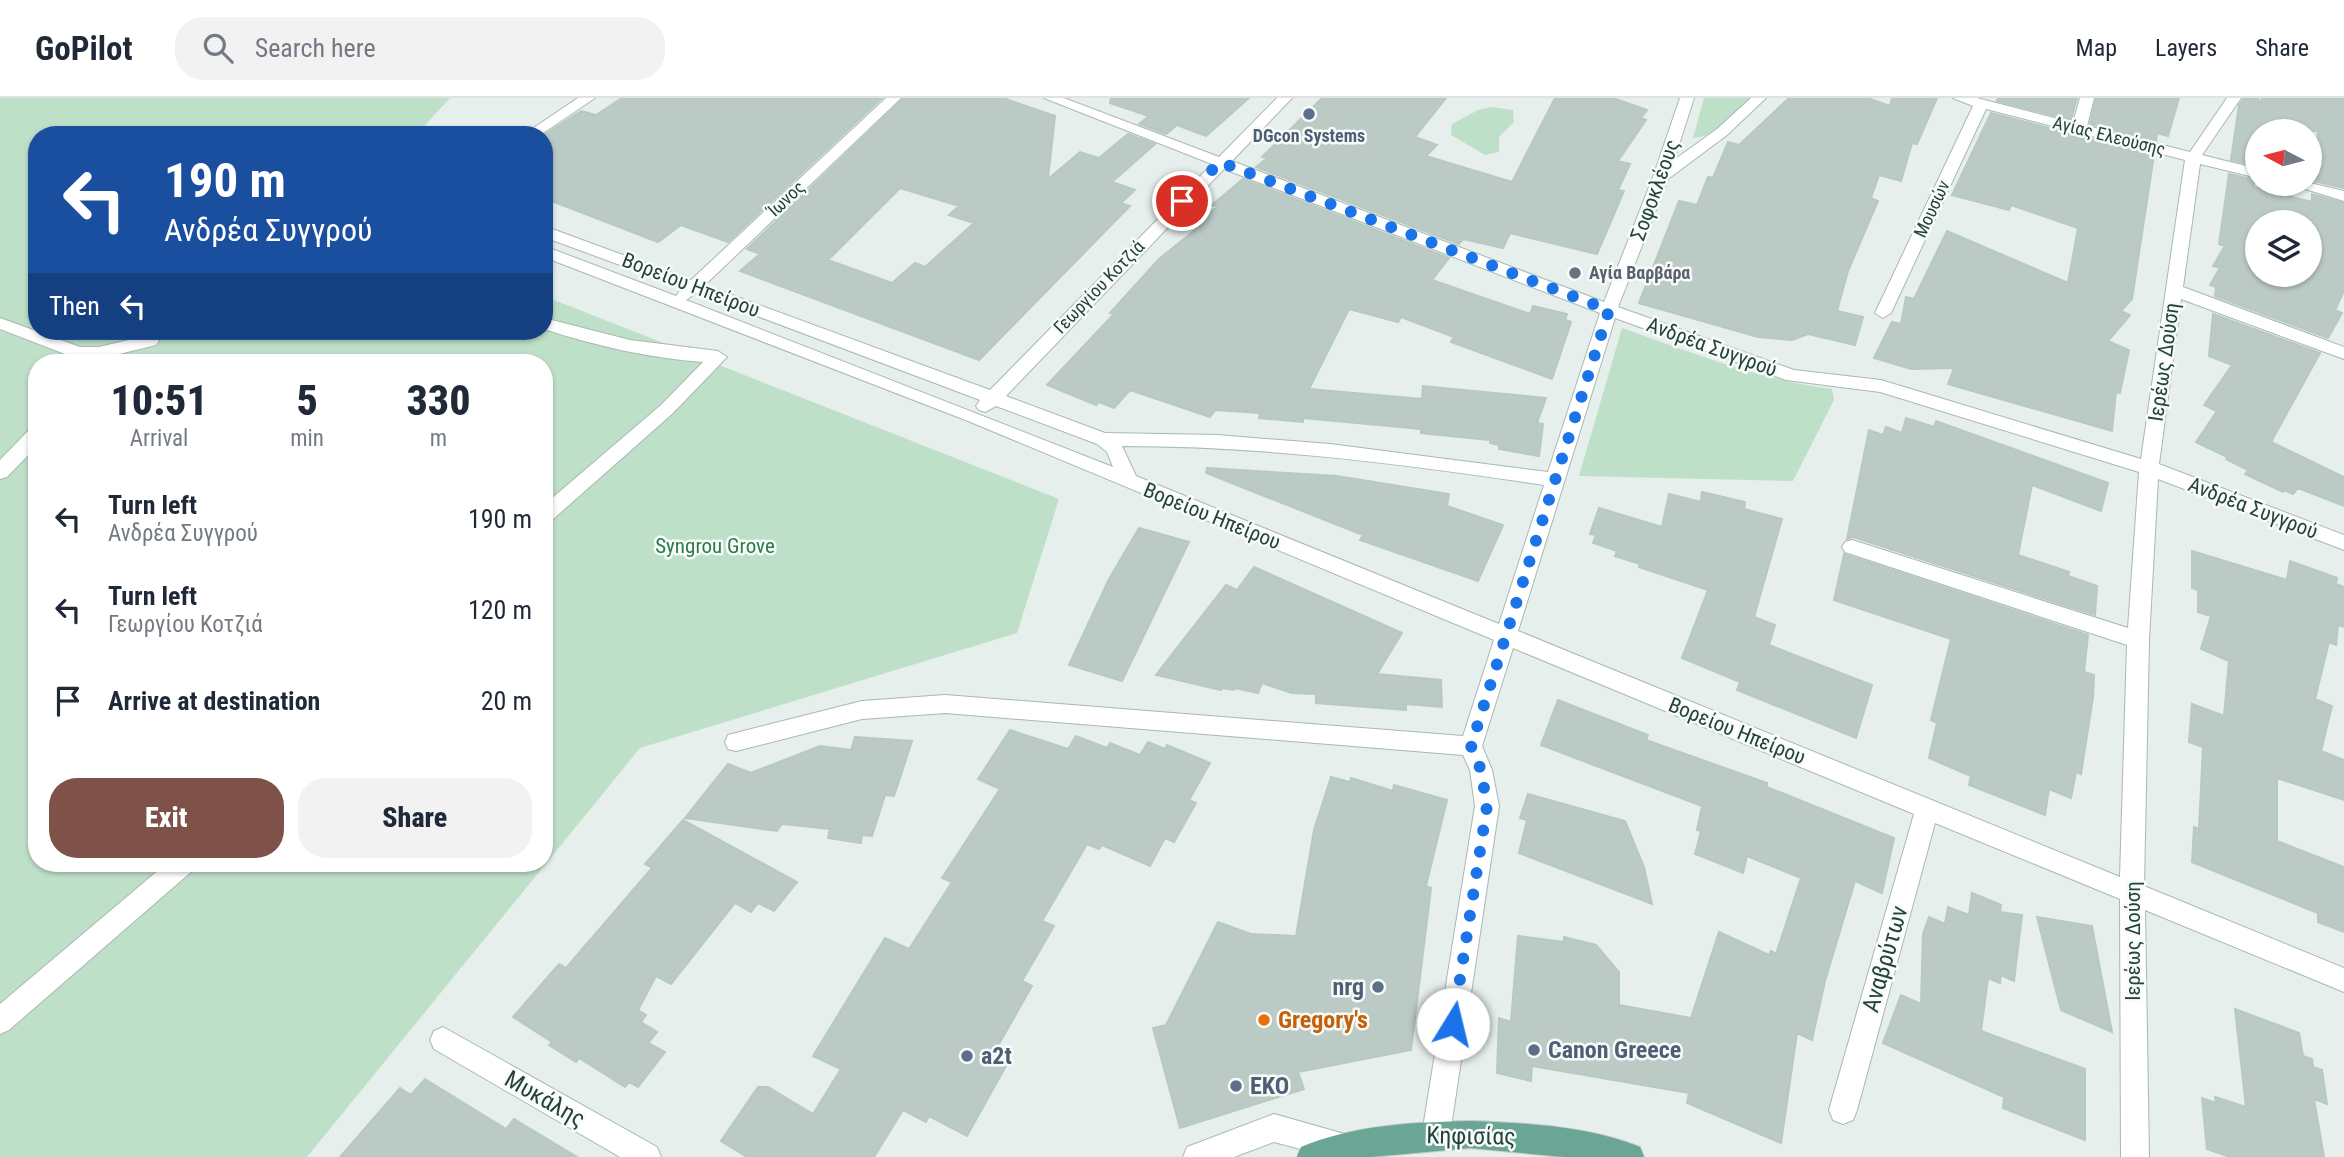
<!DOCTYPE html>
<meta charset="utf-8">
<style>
:root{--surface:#fff;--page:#f2f2f3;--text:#1f2937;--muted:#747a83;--line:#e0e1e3;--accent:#7f5249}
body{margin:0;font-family:"Roboto Condensed",sans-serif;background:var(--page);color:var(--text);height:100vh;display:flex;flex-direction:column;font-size:26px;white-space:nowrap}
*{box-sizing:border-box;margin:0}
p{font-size:23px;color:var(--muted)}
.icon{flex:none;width:38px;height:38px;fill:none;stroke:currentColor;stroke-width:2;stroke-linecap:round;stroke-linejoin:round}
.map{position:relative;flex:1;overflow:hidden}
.panel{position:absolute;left:28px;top:256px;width:525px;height:518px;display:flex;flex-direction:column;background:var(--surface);border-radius:28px;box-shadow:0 2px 5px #0004}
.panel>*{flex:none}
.hud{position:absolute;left:28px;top:28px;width:525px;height:214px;border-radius:28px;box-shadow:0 2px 5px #0004;background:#1a4fa0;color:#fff;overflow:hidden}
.needle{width:46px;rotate:277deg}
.fabs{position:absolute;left:2245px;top:21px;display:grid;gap:14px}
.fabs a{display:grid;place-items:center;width:77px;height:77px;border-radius:50%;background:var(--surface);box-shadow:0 2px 5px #0004;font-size:35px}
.pin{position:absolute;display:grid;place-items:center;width:60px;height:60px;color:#fff;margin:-30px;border:4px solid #fff;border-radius:50%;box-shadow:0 2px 7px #0007}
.me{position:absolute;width:77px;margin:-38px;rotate:9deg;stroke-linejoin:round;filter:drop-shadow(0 0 5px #0008)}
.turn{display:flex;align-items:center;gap:24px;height:147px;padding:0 21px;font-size:32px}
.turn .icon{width:91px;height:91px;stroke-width:2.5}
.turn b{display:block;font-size:49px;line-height:60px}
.then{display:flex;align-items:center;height:66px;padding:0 21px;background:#0003;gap:14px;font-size:26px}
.eta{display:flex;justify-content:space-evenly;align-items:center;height:119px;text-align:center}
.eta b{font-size:42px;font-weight:800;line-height:49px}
.button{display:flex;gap:14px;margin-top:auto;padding:14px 21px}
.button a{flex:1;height:80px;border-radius:28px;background:var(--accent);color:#fff;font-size:28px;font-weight:800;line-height:80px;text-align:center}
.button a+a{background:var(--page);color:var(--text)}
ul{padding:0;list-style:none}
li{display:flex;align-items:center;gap:21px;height:91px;padding:0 21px}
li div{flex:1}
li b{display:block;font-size:26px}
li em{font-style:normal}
header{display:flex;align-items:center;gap:42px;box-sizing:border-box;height:98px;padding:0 35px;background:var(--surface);border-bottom:2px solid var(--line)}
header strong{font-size:33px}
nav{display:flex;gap:38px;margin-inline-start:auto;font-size:24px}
.search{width:490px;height:63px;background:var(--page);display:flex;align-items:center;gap:18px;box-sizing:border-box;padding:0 24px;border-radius:28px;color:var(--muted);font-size:26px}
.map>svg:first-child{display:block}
</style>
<header>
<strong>GoPilot</strong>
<div class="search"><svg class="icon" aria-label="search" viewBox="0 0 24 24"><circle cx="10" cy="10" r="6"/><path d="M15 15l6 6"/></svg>Search here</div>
<nav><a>Map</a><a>Layers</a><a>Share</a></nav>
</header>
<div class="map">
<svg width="2344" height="1059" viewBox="0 0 2344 1059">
<rect width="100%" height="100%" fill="#e6efeb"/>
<path fill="#bfe0c8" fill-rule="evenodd" d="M0,0H450L416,37H37V233H544V198L1059,401L1017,535L640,650L307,1059H0ZM37,264H544V765H37Z
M1704,0H1752C1735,16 1718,39 1693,40Z
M1491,9L1513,12L1514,24L1499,39V54L1485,57L1451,37L1452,26L1478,12Z
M1622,230C1691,254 1759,282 1832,291L1834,302L1793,383L1579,378Z"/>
<path fill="#bbcac4" stroke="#b8c9c2" stroke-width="2" fill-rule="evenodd" d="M622,0H882L728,144L681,127L658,144L544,100V37L581,13L596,17Z
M904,0H1003L1055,18L1048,81L1080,54L1099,60L1128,36L1155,46L1112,84L1135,92L1121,105L1130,108L979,262L740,173L760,156L747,151ZM900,90L959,108L949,117L974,125L925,169L915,165L892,185L828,162Z
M1111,0H1249L1206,38L1177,27L1166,36L1139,26L1149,18L1110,5Z
M1322,0H1446L1415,39L1437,47L1426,58L1512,84L1555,0H1613L1647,12L1641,20L1646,22L1618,63L1630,66L1618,92L1624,93L1597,156L1510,135L1503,150L1463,141L1459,146L1256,69L1267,60L1262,59Z
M1789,0H1868L1890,8L1892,0H1937L1917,46L1912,45L1901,83L1879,77L1871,100L1878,103L1848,173L1837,213L1863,219L1855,247L1808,236L1792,242L1758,239L1639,205L1679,103L1697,107L1708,79L1713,80L1728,44L1739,47Z
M1998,0H2077L2071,22L1997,3Z
M2096,0H2179L2168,38L2157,35L2156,43L2090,26Z
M2244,0H2258V6L2262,0H2344V90L2313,83L2318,33H2258V68L2231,62L2239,7Z
M1991,15L2154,57L2132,201L2121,213L2130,217L2108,243L2129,252L2120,295L2116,294L2112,333L1948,286L1954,270L1911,271L1874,260L1892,224L1901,226L1906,199L1914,201L1947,133L2068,185L2078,130L2011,107L2009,112L1952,97Z
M2229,76L2256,82L2253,89L2312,104V96L2344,105V193L2335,212L2342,215L2328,240L2215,198L2216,189L2210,187L2220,170L2213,168L2225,148L2219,146ZM2258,124H2310V177H2258Z
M1243,81L1449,160L1432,182L1530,216L1533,208L1567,216L1565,222L1571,224L1552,281L1451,244L1454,239L1401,219L1398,224L1349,211L1309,291L1422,301L1423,288L1546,300L1537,325L1543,326L1539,358L1499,351V347L1490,345V342L1421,335V331L1303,320V324L1259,320L1260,315L1215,312L1210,319L1130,292L1114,310L1099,304L1096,307L1047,287L1114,216L1110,215L1159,161L1205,124L1200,123L1217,109L1212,107Z
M2213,216L2320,255L2271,344L2344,379V408L2298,390L2293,396L2284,392L2283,394L2245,376L2248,372L2226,361L2227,359L2196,344L2217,313L2204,307L2232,267L2209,258Z
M1906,320L1934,329L1936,323L2108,385L2101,413L2032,387L2018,457L2069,474L2068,478L2097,488L2095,517L1853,439L1847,441L1869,332L1883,337L1886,329L1902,335Z
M1207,370L1337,378L1449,396L1447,408L1503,427L1478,483L1360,442L1363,437L1206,375Z
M1702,394L1745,404L1744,411L1782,421L1754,519L1775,527L1769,547L1872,587L1856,640L1737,592L1740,584L1682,560L1708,492L1639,469L1640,466L1615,458L1617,453L1593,445L1596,437L1590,436L1599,410L1662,429L1669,396L1701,404Z
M1139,430L1189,444L1122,583L1069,567L1109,481Z
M2192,453L2287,482L2290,463L2337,480L2336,486L2344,489V529L2338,527L2336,547L2329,544L2315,601L2332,608L2321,653L2344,662V702L2277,680V743L2344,769V834L2318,824V815L2192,764L2194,729L2199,731L2203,649L2189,644L2192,606L2224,618L2229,563L2201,551L2211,518L2198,514V492L2192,490Z
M1844,456L2088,537L2084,574L2094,577L2093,599L2081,676L2076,674L2071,700L2049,691L2045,717L1969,687L1971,678L1929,660L1937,625L1931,622L1951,541L1834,502Z
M1254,469L1402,535L1377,576L1441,582L1442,609L1406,606V612L1316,605V596L1292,595L1262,585L1258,595L1235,590L1234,592L1222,590L1221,592L1156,577L1226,487L1237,492Z
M1558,602L1648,637L1646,642L1767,685V689L1894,740L1882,795L1855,783L1825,883L1812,942L1797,935L1781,1045L1687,1005L1689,995L1532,968L1531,983L1497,975L1499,920L1511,924L1518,838L1564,844V839L1596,847L1619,874V907L1691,920L1719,834L1769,857L1771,853L1776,856L1801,780L1747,758L1743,775L1695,756L1701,733L1697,732L1702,708L1541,647Z
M1010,632L1068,651L1076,638L1107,650L1110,645L1140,657L1148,644L1165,651L1167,647L1210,665L1189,702L1196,705L1174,744L1165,740L1150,768L1102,747L1099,751L1087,746L1042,823L1054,828L1022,883L1032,888L991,960L1006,968L967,1038L929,1018L926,1024L903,1012L874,1059H747L721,1043L758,989H768L813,1016L841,971L813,958L885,840L909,851L952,784L942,780L1000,691L978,681Z
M855,639L912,643L894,698L885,697L872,738L862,737L861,745L828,740L830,731L782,726L777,733L685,720L728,666L751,675L820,648L851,652Z
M1331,679L1350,684L1351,680L1393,693L1394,687L1447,702L1426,788L1431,790L1411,952L1298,974L1304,991L1180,1030L1153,930L1166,927L1218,824L1251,836L1296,838L1314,732Z
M1528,696L1625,723L1644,769L1652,806L1519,755L1527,722L1520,720Z
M683,722L797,784L774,813L758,805L751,814L735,805L671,886L656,878L638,912L646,917L641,924L657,934L648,945L665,954L638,989L629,984L625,989L579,960L576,964L549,947L552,944L513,919L559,866L566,870L652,770L645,766Z
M1972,795L2001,807L2000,814L2022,817L2014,883L2001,877L2000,885L1988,880L1981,933L2085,971V1042L2003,1010L2004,999L1883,945L1901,897L1921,906L1923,836L1929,819L1945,826L1948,809L1969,817Z
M2037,819L2092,828L2112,934L2061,912Z
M2235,911L2299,935L2303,958L2312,961L2313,969L2322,972L2327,1006L2314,1001L2324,1059H2230L2207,1051L2202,1000L2216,1005L2215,999L2246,1009Z
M425,981L506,1031L514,1021L577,1059H340L400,990L411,997Z"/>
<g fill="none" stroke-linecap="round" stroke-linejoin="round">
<defs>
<path id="minor" d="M578,0H595L540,37H523Z
M886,0H901L705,187L990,292L1212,66L1044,0H1064L1219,59L1277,0H1292L1232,63L1604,204L1653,79L1680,0H1694L1674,62L1717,31L1751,0H1766L1727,37L1668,81L1618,209L1794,272L1881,282L2141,361L2185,62L1986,11L1891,215L1883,220L1875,215L1973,8L1953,0H1977L2073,25L2080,0H2094L2087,28L2190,54L2227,0H2241L2202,57L2258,71V80L2200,66L2183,189L2344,249V261L2181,201L2159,366L2344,437V452L2158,381L2149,542L2144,788L2344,870V894L2145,812L2149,1059H2121L2120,801L1935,725L1857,1012L1853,1022L1843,1026L1833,1022L1829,1012L1914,716L1513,550L1482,648L1492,672L1499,708L1450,1036L1446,1046L1436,1050L1426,1046L1422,1036L1475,708L1470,672L1463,657L945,615L862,621L736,653L728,651L725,644L728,637L862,603L945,597L1463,638L1494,542L968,323L544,159V148L676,198L682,190L544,139V128L691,182ZM1224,71L1600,215L1548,374L1330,346L1217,337L1105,335L1006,298ZM696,195L980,302L976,308L979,312L985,314L996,308L1097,346L1107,354L1113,369L686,202ZM1615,220L1786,282L1880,294L2139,374L2128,530L1852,442L1845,444L1842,449L1845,454L2127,547L2120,779L1518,533ZM1122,348C1264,348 1404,366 1544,387L1499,526L1136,378Z
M2310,85L2344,93V103L2289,86Z
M0,220L80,249H99L150,237L159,243L156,247L99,261H78L0,231Z
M544,220L630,242L718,253L727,259L673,315L551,423L544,425V407L661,307L703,264C649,260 596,248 544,231Z
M37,330V348L7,379L0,381V362L30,331Z
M167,765H196L192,773L9,932L0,936V906Z
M443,929L657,1049L661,1059H620L434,951L430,942L434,933Z
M1274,1016L1355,1039L1359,1049L1355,1059H1331L1274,1044L1234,1059H1183L1187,1049Z"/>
<path id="major" d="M1470,1023C1526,1025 1588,1028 1640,1049L1644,1059H1564L1470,1050L1371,1059H1297L1301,1049C1354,1027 1415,1024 1470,1023Z"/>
</defs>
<use href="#minor" stroke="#a8b8b2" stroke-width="2"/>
<use href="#major" stroke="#c2cac8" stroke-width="2"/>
<use href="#minor" fill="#fff" fill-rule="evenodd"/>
<use href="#major" fill="#6aa596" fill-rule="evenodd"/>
</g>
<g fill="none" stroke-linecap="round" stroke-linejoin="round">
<path stroke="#1a73e8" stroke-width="12" stroke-dasharray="0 21.6" d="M1182,103L1220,64L1609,212L1471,648L1481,672L1487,708L1453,926"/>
</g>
<g fill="#5c6f8a" stroke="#f7fbf9" stroke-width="2.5">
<circle cx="1309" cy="16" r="7"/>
<circle cx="1378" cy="889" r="7"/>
<circle cx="1534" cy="952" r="7"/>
<circle cx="967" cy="958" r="7"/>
<circle cx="1236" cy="988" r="7"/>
</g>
<circle fill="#6b7280" stroke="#f7fbf9" stroke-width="2.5" cx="1575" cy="175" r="7"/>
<circle fill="#e8710a" stroke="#f7fbf9" stroke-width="2.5" cx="1264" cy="922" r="7"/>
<g text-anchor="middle" stroke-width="5" stroke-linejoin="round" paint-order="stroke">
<g font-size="18" font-weight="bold" fill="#4e5e75" stroke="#f7fbf9">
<text x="1309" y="44">DGcon Systems</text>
</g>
<g font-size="18" fill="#24423a" stroke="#f7fbf9">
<text transform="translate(2109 38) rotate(14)" y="6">Αγίας Ελεούσης</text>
<text transform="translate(786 101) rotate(-43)" y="6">Ίωνος</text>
<text transform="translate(1932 111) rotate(-65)" y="6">Μουσών</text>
<text transform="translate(1099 189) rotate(-46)" y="6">Γεωργίου Κοτζιά</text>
</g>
<g font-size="18" font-weight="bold" fill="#5b616d" stroke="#f7fbf9" text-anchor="start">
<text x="1589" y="181">Αγία Βαρβάρα</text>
</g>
<g font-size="21" fill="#24423a" stroke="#f7fbf9">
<text transform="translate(1655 92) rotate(-70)" y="7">Σοφοκλέους</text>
<text transform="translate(691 187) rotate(21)" y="7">Βορείου Ηπείρου</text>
<text transform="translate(1712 249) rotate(20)" y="7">Ανδρέα Συγγρού</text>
<text transform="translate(2164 264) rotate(-82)" y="7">Ιερέως Δούση</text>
<text transform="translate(2253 410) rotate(21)" y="7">Ανδρέα Συγγρού</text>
<text transform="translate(1212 418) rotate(22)" y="7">Βορείου Ηπείρου</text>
<text transform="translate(1737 633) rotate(22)" y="7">Βορείου Ηπείρου</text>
<text transform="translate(2133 843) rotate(-90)" y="7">Ιερέως Δούση</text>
</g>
<g font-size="21" fill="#2d7a4b" stroke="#f7fbf9">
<text x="715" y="455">Syngrou Grove</text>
</g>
<g font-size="24" fill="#24423a" stroke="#f7fbf9">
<text transform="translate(1885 861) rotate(-74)" y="8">Αναβρύτων</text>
<text transform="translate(545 1001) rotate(30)" y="8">Μυκάλης</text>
<text transform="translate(1471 1038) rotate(1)" y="8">Κηφισίας</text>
</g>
<g font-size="24" font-weight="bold" fill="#4e5e75" stroke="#f7fbf9" text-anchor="start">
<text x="1364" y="897" text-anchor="end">nrg</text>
<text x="1548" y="960">Canon Greece</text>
<text x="981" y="966">a2t</text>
<text x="1250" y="996">EKO</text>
</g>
<g font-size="24" font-weight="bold" fill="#c56008" stroke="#f7fbf9" text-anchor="start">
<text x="1278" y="930">Gregory's</text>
</g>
</g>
</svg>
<div class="fabs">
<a><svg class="needle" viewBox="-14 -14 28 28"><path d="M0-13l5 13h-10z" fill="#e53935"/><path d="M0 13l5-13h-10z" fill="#747a83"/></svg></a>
<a><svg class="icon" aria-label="layers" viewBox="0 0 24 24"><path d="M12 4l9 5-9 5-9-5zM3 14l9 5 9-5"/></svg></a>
</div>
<div class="pin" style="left:1182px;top:103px;background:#d93025"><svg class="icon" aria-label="arrive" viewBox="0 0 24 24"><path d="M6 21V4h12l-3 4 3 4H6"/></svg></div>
<svg class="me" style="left:1453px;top:926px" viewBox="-20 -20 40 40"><circle r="19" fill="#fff"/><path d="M0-13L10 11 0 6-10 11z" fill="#1a73e8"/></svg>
<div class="hud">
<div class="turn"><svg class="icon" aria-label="left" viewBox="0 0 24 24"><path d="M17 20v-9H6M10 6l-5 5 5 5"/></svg><div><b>190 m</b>Ανδρέα Συγγρού</div></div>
<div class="then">Then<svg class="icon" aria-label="left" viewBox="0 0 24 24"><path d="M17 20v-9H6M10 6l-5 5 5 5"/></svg></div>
</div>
<section class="panel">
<div class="eta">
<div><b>10:51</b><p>Arrival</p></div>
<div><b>5</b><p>min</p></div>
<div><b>330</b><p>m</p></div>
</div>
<ul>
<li><svg class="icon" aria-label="left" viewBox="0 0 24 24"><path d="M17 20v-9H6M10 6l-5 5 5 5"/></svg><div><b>Turn left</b><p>Ανδρέα Συγγρού</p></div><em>190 m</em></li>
<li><svg class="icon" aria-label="left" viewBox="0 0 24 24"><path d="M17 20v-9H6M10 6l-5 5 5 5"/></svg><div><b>Turn left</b><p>Γεωργίου Κοτζιά</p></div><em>120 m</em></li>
<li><svg class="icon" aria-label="arrive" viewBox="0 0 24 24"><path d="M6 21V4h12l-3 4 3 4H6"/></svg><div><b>Arrive at destination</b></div><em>20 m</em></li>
</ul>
<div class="button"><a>Exit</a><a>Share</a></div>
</section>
</div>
